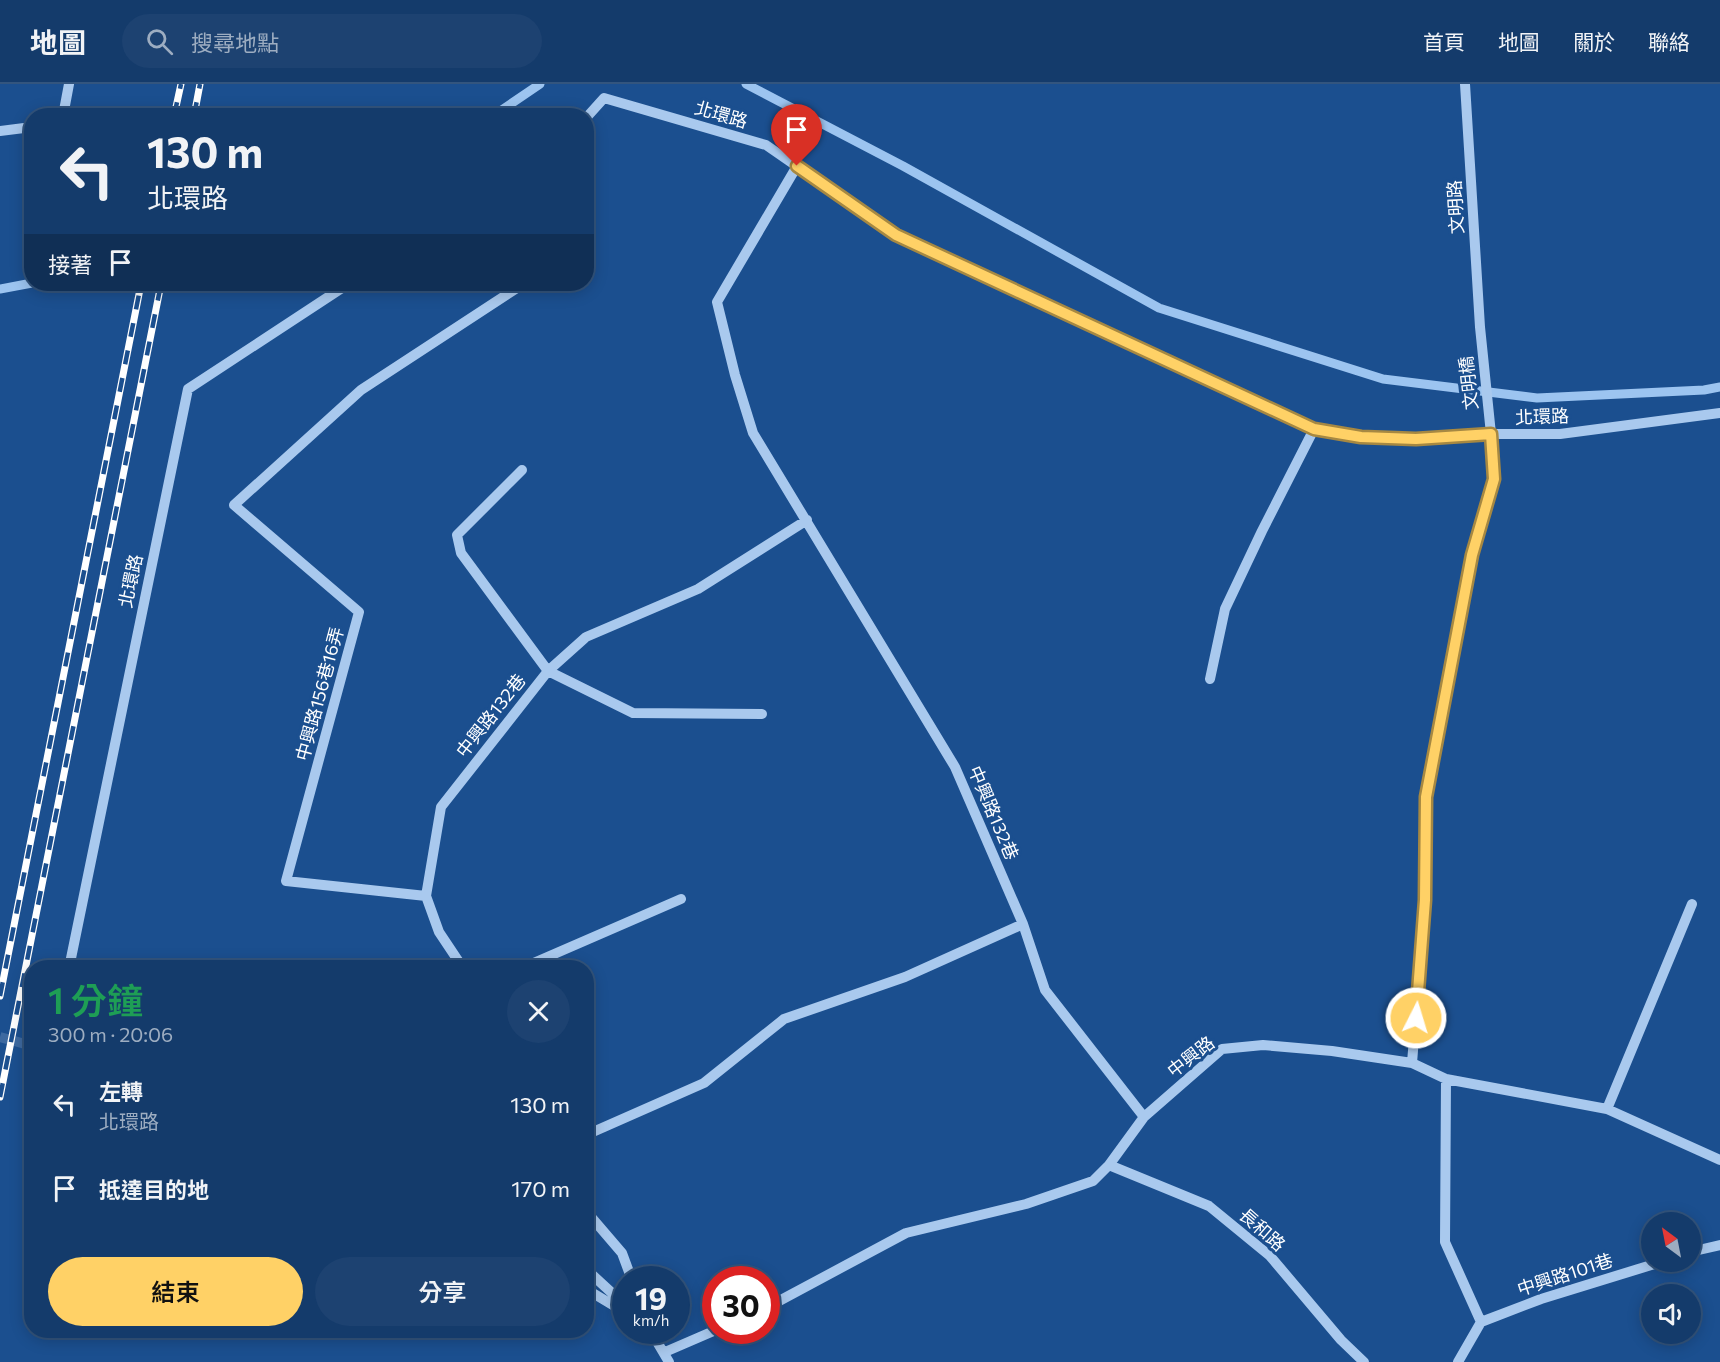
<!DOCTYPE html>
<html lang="zh-TW">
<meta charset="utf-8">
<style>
:root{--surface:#143b6b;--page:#1d4271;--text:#f1f3f6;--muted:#9dadc1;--line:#33557e;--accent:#ffd166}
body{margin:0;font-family:Commissioner,"Noto Sans TC",sans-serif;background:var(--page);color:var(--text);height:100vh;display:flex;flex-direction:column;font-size:22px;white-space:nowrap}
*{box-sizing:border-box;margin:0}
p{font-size:20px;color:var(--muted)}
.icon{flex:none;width:33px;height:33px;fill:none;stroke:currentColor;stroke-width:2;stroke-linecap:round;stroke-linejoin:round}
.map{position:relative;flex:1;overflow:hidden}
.side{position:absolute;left:24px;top:876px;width:570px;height:378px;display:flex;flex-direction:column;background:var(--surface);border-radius:24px;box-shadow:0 3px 15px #0003,0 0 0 2px var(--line)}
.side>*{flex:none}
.top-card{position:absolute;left:24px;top:24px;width:570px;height:183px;border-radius:24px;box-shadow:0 3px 15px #0003,0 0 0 2px var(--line);background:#143b6b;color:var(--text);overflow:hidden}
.needle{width:39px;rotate:328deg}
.controls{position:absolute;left:1641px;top:1128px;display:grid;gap:12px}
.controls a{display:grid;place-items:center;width:60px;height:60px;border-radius:50%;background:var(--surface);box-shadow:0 3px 15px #0003,0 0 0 2px var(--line);font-size:30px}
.speed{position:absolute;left:612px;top:1182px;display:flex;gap:12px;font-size:30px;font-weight:700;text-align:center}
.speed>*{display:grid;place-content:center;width:78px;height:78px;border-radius:50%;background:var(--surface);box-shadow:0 3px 15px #0003,0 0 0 2px var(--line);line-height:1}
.speed small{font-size:15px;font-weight:400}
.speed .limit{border:9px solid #d22;background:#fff;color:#111}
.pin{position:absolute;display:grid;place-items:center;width:51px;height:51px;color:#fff;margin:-62px -26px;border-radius:50% 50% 50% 0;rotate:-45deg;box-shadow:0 0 6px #0007}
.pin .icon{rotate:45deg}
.me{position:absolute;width:66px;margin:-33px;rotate:5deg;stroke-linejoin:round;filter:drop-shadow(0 0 4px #0008)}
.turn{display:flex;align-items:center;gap:21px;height:126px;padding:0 24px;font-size:27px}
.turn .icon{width:78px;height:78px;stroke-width:2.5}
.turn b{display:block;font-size:42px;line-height:51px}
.then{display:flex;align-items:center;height:57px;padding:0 24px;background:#0003;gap:12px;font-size:22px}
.round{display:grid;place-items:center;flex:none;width:63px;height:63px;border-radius:32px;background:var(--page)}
.summary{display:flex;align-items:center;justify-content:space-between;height:102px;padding:0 24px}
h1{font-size:36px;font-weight:600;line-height:45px;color:#1e9e55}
.button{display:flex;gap:12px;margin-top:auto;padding:12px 24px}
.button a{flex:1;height:69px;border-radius:36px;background:var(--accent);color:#111;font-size:24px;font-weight:600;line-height:69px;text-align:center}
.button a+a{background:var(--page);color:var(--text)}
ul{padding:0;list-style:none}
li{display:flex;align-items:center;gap:18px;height:84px;padding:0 24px}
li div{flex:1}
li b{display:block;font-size:22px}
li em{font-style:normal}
header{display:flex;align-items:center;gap:36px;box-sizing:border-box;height:84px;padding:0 30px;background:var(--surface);border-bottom:2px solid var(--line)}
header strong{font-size:28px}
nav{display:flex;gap:33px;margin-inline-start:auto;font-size:21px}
.search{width:420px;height:54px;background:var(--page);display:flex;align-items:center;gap:15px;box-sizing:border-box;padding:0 21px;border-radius:33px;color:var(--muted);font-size:22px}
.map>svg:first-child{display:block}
</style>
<header>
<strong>地圖</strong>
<div class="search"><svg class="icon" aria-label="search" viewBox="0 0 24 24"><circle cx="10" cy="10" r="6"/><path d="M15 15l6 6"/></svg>搜尋地點</div>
<nav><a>首頁</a><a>地圖</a><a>關於</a><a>聯絡</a></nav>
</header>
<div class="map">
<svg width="1720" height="1278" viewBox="0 0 1720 1278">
<rect width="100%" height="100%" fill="#1b4f8f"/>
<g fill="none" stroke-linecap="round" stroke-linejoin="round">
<path stroke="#9cc4f0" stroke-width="9" d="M746,0L903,82L1159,224L1383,295L1537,314L1704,306L1720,303
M493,32L540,0
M0,205L32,199"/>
<path stroke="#3d69a0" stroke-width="10" stroke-dasharray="10 5" stroke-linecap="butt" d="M0,953L32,962"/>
<path stroke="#a9c9ee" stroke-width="10" d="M63,32L69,0
M586,34L604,14L766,61L896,151L1314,345L1361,353L1416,355L1491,350H1560L1720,329
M0,47L32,43
M797,82L717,218L735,291L753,349L955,683L1023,840L1045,906L1144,1033
M522,386L457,451L461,469L548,587L633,629L762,630
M1210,595L1225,525L1262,447L1314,345
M426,812L286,797L359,528L234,421L361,306L523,200
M69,884L188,305L348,200
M463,884L439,848L426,812L441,723L548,587L586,553L698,505L807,436
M522,884L681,815
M1412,979L1425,816L1426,713L1472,471L1494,395L1491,350L1480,243L1465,0
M1446,995L1445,1158L1481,1238
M1607,1025L1692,820
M586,1051L704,999L784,935L905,893L1023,840
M1109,1081L1209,1122L1270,1172L1341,1256L1364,1278
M586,1127L622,1169L632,1196
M1690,1168L1720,1161
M586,1185L626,1222
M586,1205L626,1229
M766,1224L906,1149L1026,1120L1093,1097L1109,1081L1144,1033L1222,965L1263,961L1332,967L1412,979L1446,995L1607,1025L1720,1076
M1481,1238L1541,1215L1661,1178
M650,1246L669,1278
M665,1268L716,1246
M1458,1278L1481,1238"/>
<defs>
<path id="rail" d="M174,32L181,0
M194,32L200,0
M0,912L141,200
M0,1013L161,200"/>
</defs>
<use href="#rail" stroke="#fff" stroke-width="7"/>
<use href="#rail" stroke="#1b4f8f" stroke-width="4.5" stroke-dasharray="14" stroke-linecap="butt"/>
</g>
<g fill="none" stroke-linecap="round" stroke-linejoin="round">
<defs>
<path id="route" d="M797,82L896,151L1314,345L1361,353L1416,355L1491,350L1494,395L1472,471L1426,713L1425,816L1416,934"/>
</defs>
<use href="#route" stroke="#a68842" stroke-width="15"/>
<use href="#route" stroke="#ffd166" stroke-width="10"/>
</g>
<g text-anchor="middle" stroke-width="6" stroke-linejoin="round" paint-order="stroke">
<g font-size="18" fill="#fff" stroke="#1b4f8f">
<text transform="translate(721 31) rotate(16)" y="6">北環路</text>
<text transform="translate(1456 123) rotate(-93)" y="6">文明路</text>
<text transform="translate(1469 299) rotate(-96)" y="6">文明橋</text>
<text transform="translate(1542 333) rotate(-2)" y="6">北環路</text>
<text transform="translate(131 497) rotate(-78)" y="6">北環路</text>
<text transform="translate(320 610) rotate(-75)" y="6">中興路156巷16弄</text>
<text transform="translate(491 632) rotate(-52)" y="6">中興路132巷</text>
<text transform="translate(993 729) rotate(67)" y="6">中興路132巷</text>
<text transform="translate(1191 973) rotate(-38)" y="6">中興路</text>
<text transform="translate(1262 1146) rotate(41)" y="6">長和路</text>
<text transform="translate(1565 1191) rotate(-18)" y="6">中興路101巷</text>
</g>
</g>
</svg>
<div class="controls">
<a><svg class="needle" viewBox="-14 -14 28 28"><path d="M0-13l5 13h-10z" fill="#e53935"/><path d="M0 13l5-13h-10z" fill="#9dadc1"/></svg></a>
<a><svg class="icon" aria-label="sound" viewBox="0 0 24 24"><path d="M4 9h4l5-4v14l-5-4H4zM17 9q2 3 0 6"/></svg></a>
</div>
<div class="speed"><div>19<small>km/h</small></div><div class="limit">30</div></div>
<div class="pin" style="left:797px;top:82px;background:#d93025"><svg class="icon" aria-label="arrive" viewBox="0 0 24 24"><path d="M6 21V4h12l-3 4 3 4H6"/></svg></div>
<svg class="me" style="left:1416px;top:934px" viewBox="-20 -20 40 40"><circle r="17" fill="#ffd166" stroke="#fff" stroke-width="3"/><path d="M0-11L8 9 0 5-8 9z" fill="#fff"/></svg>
<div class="top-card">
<div class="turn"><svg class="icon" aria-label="left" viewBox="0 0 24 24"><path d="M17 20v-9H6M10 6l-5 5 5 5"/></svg><div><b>130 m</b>北環路</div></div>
<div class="then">接著<svg class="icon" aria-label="arrive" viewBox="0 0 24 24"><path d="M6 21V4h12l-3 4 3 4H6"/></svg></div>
</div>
<section class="side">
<div class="summary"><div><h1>1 分鐘</h1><p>300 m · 20:06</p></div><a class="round"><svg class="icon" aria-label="close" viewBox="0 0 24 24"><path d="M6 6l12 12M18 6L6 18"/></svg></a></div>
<ul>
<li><svg class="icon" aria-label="left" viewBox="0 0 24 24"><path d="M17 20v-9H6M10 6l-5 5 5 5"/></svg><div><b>左轉</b><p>北環路</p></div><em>130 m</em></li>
<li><svg class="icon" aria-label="arrive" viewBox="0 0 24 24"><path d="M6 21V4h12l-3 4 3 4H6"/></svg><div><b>抵達目的地</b></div><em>170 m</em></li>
</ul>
<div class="button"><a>結束</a><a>分享</a></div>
</section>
</div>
